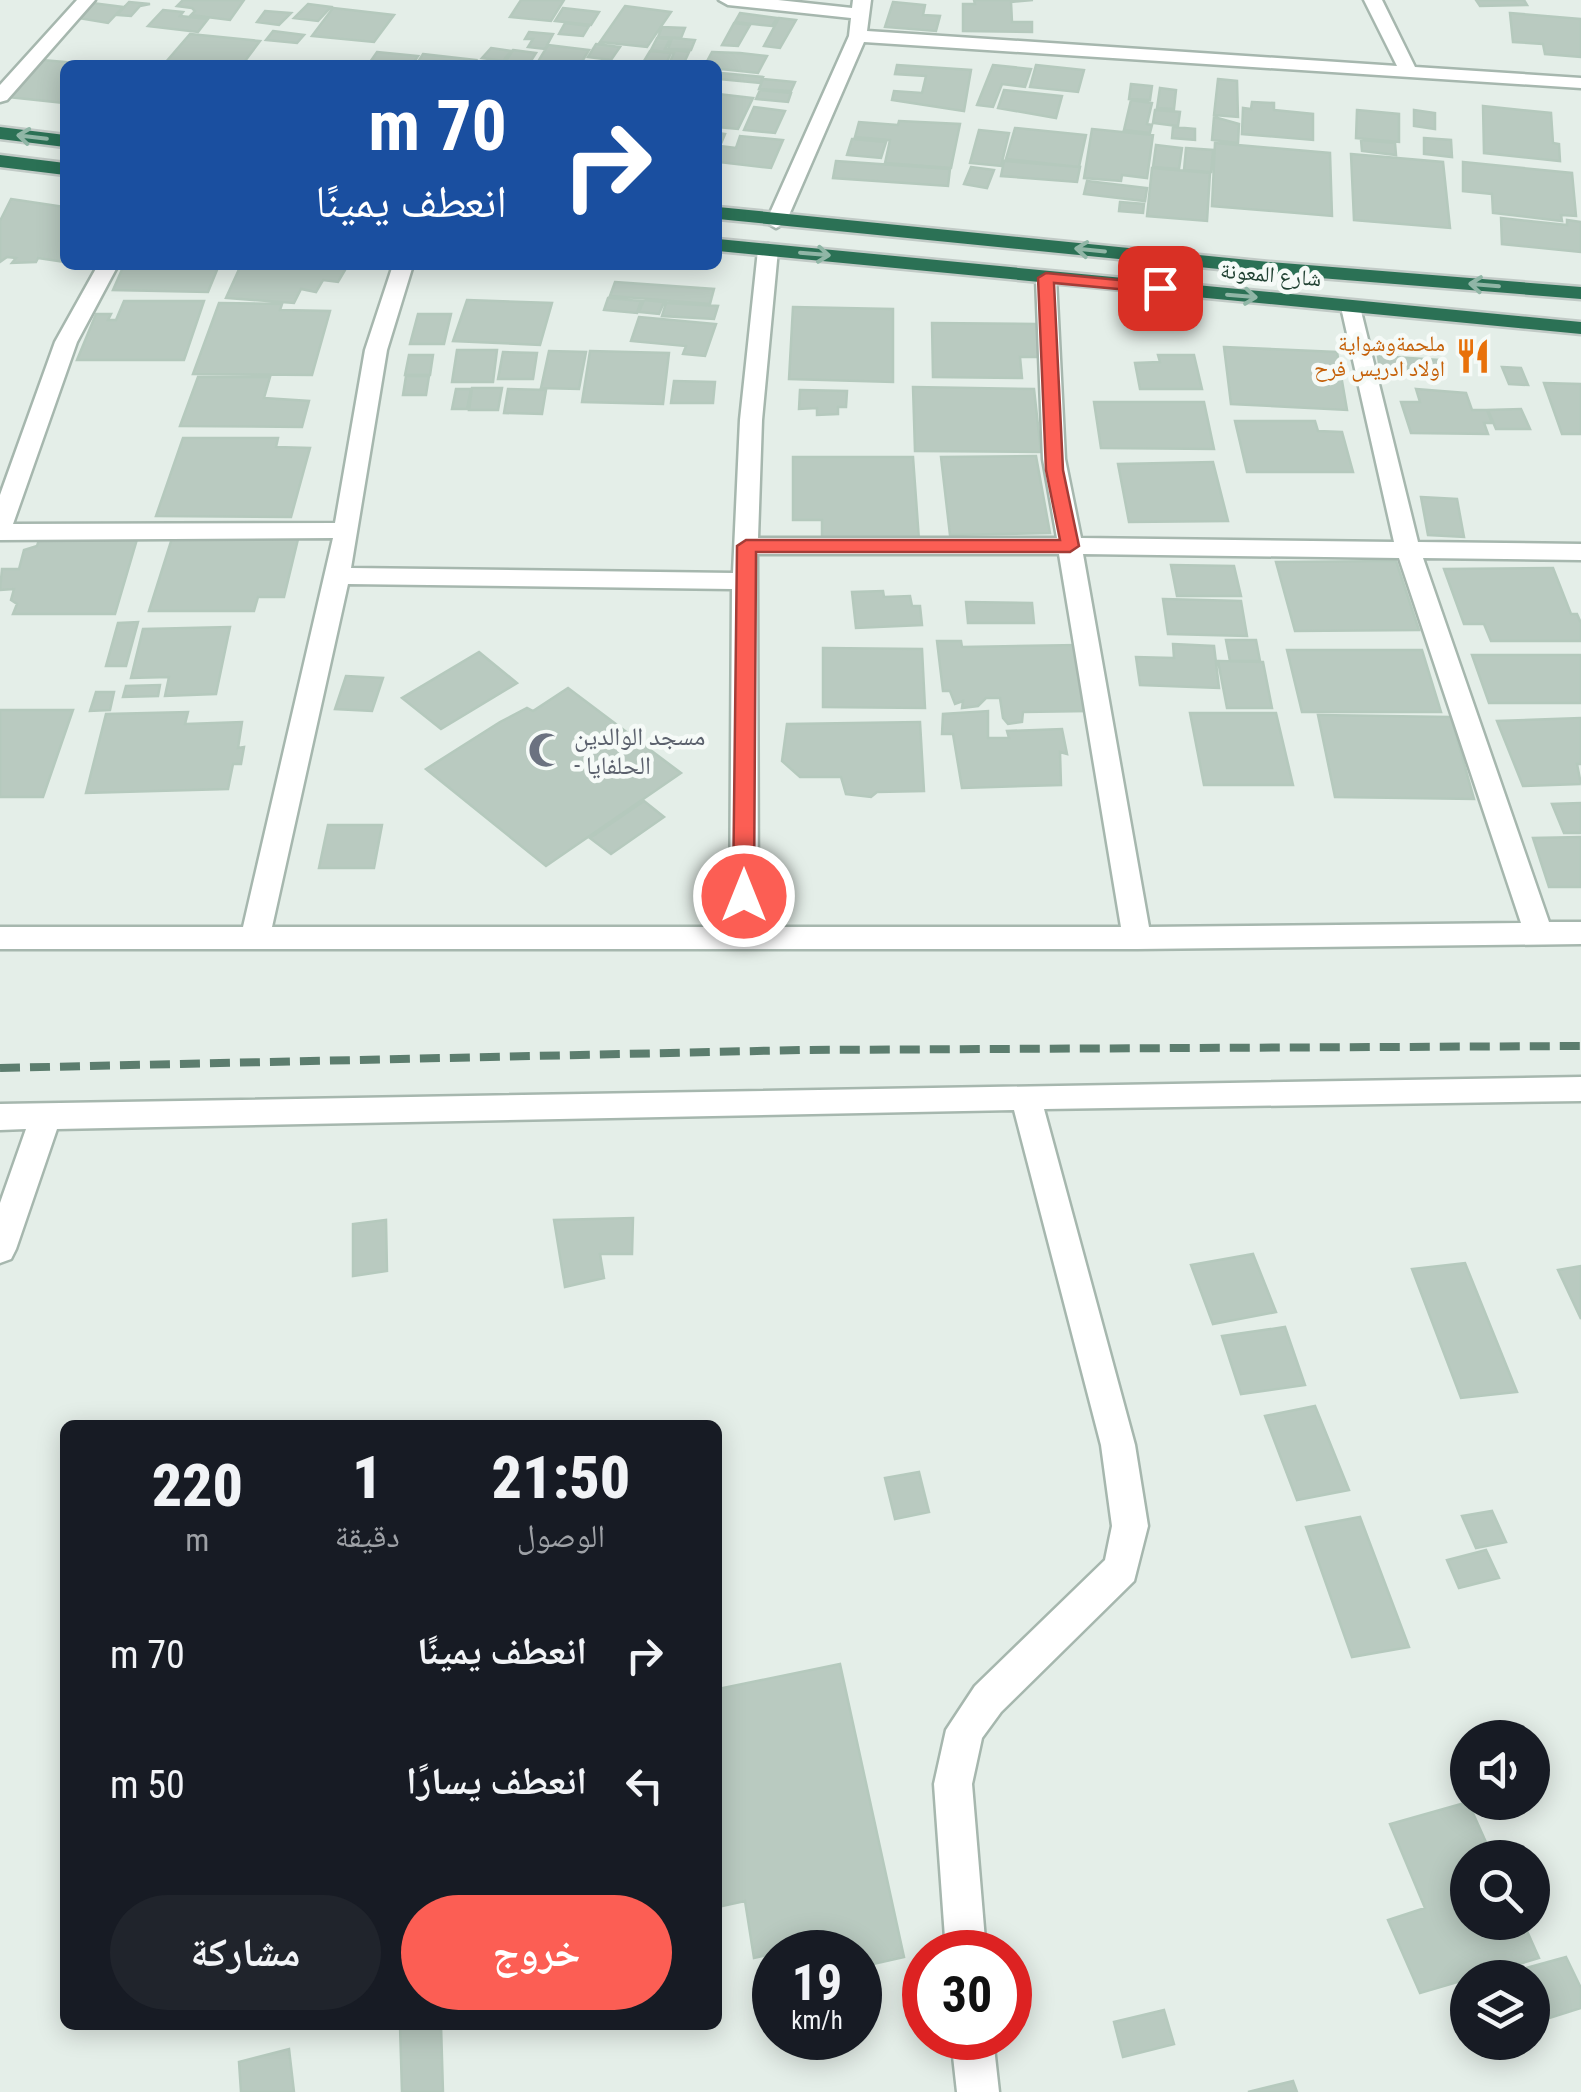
<!DOCTYPE html>
<html lang="ar">
<meta charset="utf-8">
<style>
:root{--surface:#171b24;--page:#20242c;--text:#f1f3f6;--muted:#9ea1a6;--accent:#fc5e54}
body{margin:0;font-family:"Roboto Condensed","Noto Naskh Arabic",sans-serif;background:var(--page);color:var(--text);direction:rtl;height:100vh;display:flex;flex-direction:column;font-size:38px;white-space:nowrap}
*{box-sizing:border-box;margin:0}
p{font-size:32px;color:var(--muted)}
.icon{flex:none;width:55px;height:55px;fill:none;stroke:currentColor;stroke-width:2;stroke-linecap:round;stroke-linejoin:round}
.map{position:relative;flex:1;overflow:hidden;direction:ltr}
.sheet{position:absolute;left:60px;top:1420px;width:662px;height:610px;display:flex;flex-direction:column;background:var(--surface);border-radius:15px;box-shadow:0 5px 25px #0003;direction:rtl}
.sheet>*{flex:none}
.hud{position:absolute;left:60px;top:60px;width:662px;height:210px;border-radius:15px;box-shadow:0 5px 25px #0003;direction:rtl;background:#1a4fa0;color:#fff;overflow:hidden}
.tools{position:absolute;left:1450px;top:1720px;display:grid;gap:20px}
.tools a{display:grid;place-items:center;width:100px;height:100px;border-radius:50%;background:var(--surface);box-shadow:0 5px 25px #0003;font-size:50px}
.speed{position:absolute;left:752px;top:1930px;display:flex;gap:20px;font-size:50px;font-weight:700;text-align:center}
.speed>*{display:grid;place-content:center;width:130px;height:130px;border-radius:50%;background:var(--surface);box-shadow:0 5px 25px #0003;line-height:1}
.speed small{font-size:25px;font-weight:400}
.speed .limit{border:15px solid #d22;background:#fff;color:#111}
.pin{position:absolute;display:grid;place-items:center;width:85px;height:85px;color:#fff;margin:-42px;border-radius:20px;box-shadow:0 5px 15px #0006}
.me{position:absolute;width:110px;margin:-55px;rotate:0deg;stroke-linejoin:round;filter:drop-shadow(0 0 8px #0008)}
.turn{display:flex;align-items:center;gap:35px;height:210px;padding:0 50px;font-size:45px}
.turn .icon{width:130px;height:130px;stroke-width:2.5}
.turn b{display:block;font-size:70px;line-height:85px}
.eta{display:flex;justify-content:space-evenly;align-items:center;height:170px;text-align:center}
.eta b{font-size:60px;font-weight:800;line-height:70px}
.action{display:flex;gap:20px;margin-top:auto;padding:20px 50px}
.action a{flex:1;height:115px;border-radius:60px;background:var(--accent);color:#fff;font-size:40px;font-weight:800;line-height:115px;text-align:center}
.action a+a{background:var(--page);color:var(--text)}
ul{padding:0;list-style:none}
li{display:flex;align-items:center;gap:30px;height:130px;padding:0 50px}
li div{flex:1}
li b{display:block;font-size:38px}
li em{font-style:normal}
.map>svg:first-child{display:block}
</style>
<div class="map">
<svg width="1581" height="2092" viewBox="0 0 1581 2092">
<rect width="100%" height="100%" fill="#e4eee8"/>
<path fill="#b9cac0" stroke="#b5c9bd" stroke-width="2.5" d="M183,0H244L230,20L191,15L195,11L192,8L177,6Z
M521,0H564L551,21L510,17Z
M974,0H1033L1011,2L1012,22H1032V32L963,31V4H975Z
M1476,0H1524L1527,5L1480,6Z
M129,2L150,4L140,6L131,16L117,15Z
M893,2L925,5L923,15L940,16L936,31L885,27Z
M92,3L123,7L108,23L78,18Z
M308,4L331,7L318,21L294,18Z
M625,6L671,12L647,47L600,42Z
M333,8L394,15L374,42L312,36Z
M563,8L599,12L591,25L555,21Z
M163,10L183,12L180,16L208,19L198,32L148,26Z
M265,11L291,13L279,25L257,22Z
M740,13L777,18L772,26L735,22Z
M1510,13L1581,19V57L1545,54L1543,44L1513,42Z
M779,18L796,20L780,48L764,46Z
M565,23L589,26L583,36L559,34Z
M734,23L750,25L738,46L722,45Z
M662,27L685,28L681,38L658,37Z
M273,31L304,35L297,43L266,40Z
M529,32L553,34L545,49L528,47L533,39H525Z
M190,34L260,41L242,65L165,63Z
M657,38L670,39L665,49L689,52L683,65L669,64L674,53L651,50Z
M672,38L695,40L691,50L668,49Z
M596,44L620,47L611,60L588,57Z
M548,45L589,50L580,65H536Z
M491,48L511,51L503,61L482,58Z
M513,50L536,53L529,64L506,61Z
M650,51L671,53L666,64L644,61Z
M377,52L418,56L412,65H368Z
M712,52L740,53L767,56L758,73L721,69L718,77V65H705Z
M423,54L476,60L473,65H416Z
M42,60L100,65H65V103L8,97Z
M897,65L971,70L964,111L892,100L894,91L922,93L926,76L895,74Z
M993,65L1031,69L1025,87L1002,84L993,107L977,105Z
M1036,65L1084,70L1078,92L1030,87Z
M721,73L763,77L760,83L718,79Z
M763,79L795,82L791,91L759,89Z
M1218,79L1237,81L1238,117L1214,115Z
M1131,84L1152,86L1150,100L1129,99Z
M1160,88L1176,90L1174,109L1157,108Z
M760,90L791,93L788,102L756,99Z
M1004,90L1062,96L1056,118L998,108Z
M718,94L753,98L738,129L718,127Z
M1131,100L1152,103L1147,124L1152,125L1150,133L1124,130Z
M1252,102L1274,103V110L1313,114V140L1242,134L1243,108L1251,109Z
M1483,106L1551,113L1553,143L1559,144L1560,161L1484,153Z
M754,107L785,111L775,133L744,130Z
M1155,110L1180,112L1178,126L1153,123Z
M1357,110L1399,114V142L1356,138Z
M1414,110L1435,113V129L1414,126Z
M1214,117L1239,124L1238,143L1212,140Z
M899,121L960,124L951,168L885,163L890,140L855,137L859,122L898,125Z
M1173,127L1195,129V140L1172,138Z
M1015,128L1086,135L1079,167L1006,159Z
M1092,129L1153,135L1147,178L1122,175L1121,181L1084,178Z
M979,130L1009,133L1001,166L970,163Z
M718,133L725,134L720,146L736,148L740,136L783,140L771,168L718,162Z
M1424,138L1451,140L1452,157L1424,154Z
M852,139L886,142L881,158L847,155Z
M1361,140L1395,143L1396,155L1362,151Z
M1215,143L1330,153L1332,216L1212,206Z
M1156,145L1182,148L1179,169L1153,167Z
M1186,148L1213,150L1211,172L1184,170Z
M1351,154L1443,162L1450,228L1354,220Z
M836,161L950,169L948,186L833,178Z
M1004,161L1080,167L1077,182L1001,176Z
M1463,162L1572,173L1576,216L1561,215L1562,221L1493,213L1492,194L1463,191Z
M971,167L994,170L987,188L964,184Z
M1152,168L1210,173L1207,221L1147,216Z
M1087,181L1147,188L1145,201L1084,194Z
M11,199L65,207V262L38,258L36,262L12,263L16,258L7,257L0,262V221Z
M1120,202L1144,204L1143,213L1119,211Z
M1501,218L1567,225V220L1581,222V252L1502,244Z
M124,265H219L208,292L113,290Z
M241,265H348L338,282L323,280L316,292L301,289L294,303L226,298Z
M615,282L714,289L710,304L610,296Z
M608,298L641,301L637,313L604,310Z
M467,300L552,303L540,345L453,341Z
M644,300L664,302L659,314L639,312Z
M124,301H204L184,360H77L96,314H111L108,320H116Z
M219,303L282,304L280,310L330,311L312,375L193,374Z
M666,303L718,306L714,319L662,316Z
M793,307L893,309V382L789,379Z
M418,314H451L444,344H410Z
M639,317L716,324L705,356L683,354L686,346L631,341Z
M932,323L1036,324L1040,357H1020L1022,378L933,377Z
M1224,347L1337,352L1347,410L1231,404Z
M457,350H497L493,382H452Z
M549,351L586,352L579,389L541,388Z
M590,351L669,353L663,404L582,402Z
M503,352L537,353L533,379H498Z
M409,355H433L430,375H405Z
M1158,355H1194L1202,389H1140L1135,363L1160,362Z
M1378,356L1439,360L1441,375L1380,370Z
M1502,367L1521,368L1528,385L1509,384Z
M406,376H429L426,395H403Z
M198,377H270L264,398L309,401L302,427L180,426Z
M674,381L715,382L713,403H671Z
M1544,383L1581,384V434H1562Z
M913,387L1034,389L1041,452L915,451Z
M472,388H502L498,410H469Z
M456,389H471L467,409H452Z
M508,389L546,390L542,414L504,413Z
M1416,389L1466,393L1472,410H1487L1492,423H1484L1488,434L1411,433L1401,402H1420Z
M800,390L847,391L846,407H838V414L817,415V408L799,409Z
M1094,402H1204L1214,449L1101,448Z
M1521,409L1530,429H1496L1488,410Z
M1235,421H1315L1318,431L1342,432L1353,472H1247Z
M183,438H278L276,447L310,448L291,517L156,516Z
M1036,456L1050,533L950,535L941,457Z
M793,457H913L919,540H822V520H793Z
M1213,462L1228,521L1129,522L1118,464Z
M1421,497L1457,499L1464,537L1428,535Z
M173,535H299L284,597H258L254,611H149Z
M138,536L115,614H13L17,604L11,600L14,589L0,590L2,569H19L24,550L37,546L39,540L47,537Z
M1396,561L1419,630L1295,631L1276,562Z
M1171,565L1234,566L1241,596H1177Z
M1553,568L1571,614H1577L1581,623V641H1491L1484,624H1464L1444,569Z
M883,591L884,597L910,596L912,606H920L922,625L856,628L852,592Z
M1163,599L1241,601L1247,636L1168,634Z
M966,602L1032,603L1034,623H968Z
M138,622L126,666H106L118,623Z
M230,627L216,694L165,696L169,677L131,678L143,629Z
M1226,640H1256L1260,661H1230Z
M937,641H961L962,647L1078,645L1089,711L1023,712L1022,722L1008,724L1003,718L1000,698H986L978,706L962,708L963,701L955,704L950,691H943Z
M1173,644L1214,646L1219,688L1140,685L1136,657L1174,658Z
M823,648L922,649L925,708L823,707Z
M1287,650H1422L1441,712H1302Z
M479,652L517,683L441,729L402,698Z
M1472,655H1581V703H1489Z
M1218,661L1263,662L1272,708H1227Z
M346,676L383,678L372,711L335,709Z
M160,685L158,696L123,697L126,686Z
M568,688L681,773L546,866L426,769L500,722L527,708L533,711Z
M96,692H114L110,710L90,711Z
M0,710H73L43,797H0Z
M988,711V738H1009L1007,731L1062,729L1067,754L1060,752L1061,785L962,788L953,734H942L943,714Z
M188,712L185,724L242,722L238,748L244,747L241,764H233L228,789L86,793L106,714Z
M1190,713H1276L1293,785H1204Z
M1318,715L1451,717L1474,799L1335,797Z
M1581,718V764H1577L1581,784L1523,786L1497,721Z
M920,722L924,791L877,792L871,797L846,794L841,777H800L782,761L787,724Z
M644,801L664,817L611,854L590,838Z
M1581,803V833H1564L1552,804Z
M328,825H382L374,868H319Z
M1581,837V887H1549L1533,838Z
M633,1218L632,1254H600L604,1278L565,1287L554,1220Z
M386,1220L387,1271L353,1276V1224Z
M1253,1254L1276,1312L1213,1324L1191,1265Z
M1465,1263L1517,1392L1461,1398L1412,1269Z
M1581,1266V1319L1558,1270Z
M1285,1327L1305,1385L1241,1394L1222,1336Z
M1315,1406L1349,1490L1297,1500L1265,1416Z
M919,1472L929,1512L895,1519L885,1478Z
M1492,1511L1506,1542L1476,1548L1462,1516Z
M1360,1517L1409,1647L1352,1657L1306,1527Z
M1486,1550L1499,1578L1459,1588L1447,1560Z
M840,1664L904,1957L860,1967V1952H811L809,1946L754,1958L745,1901L718,1907V1689Z
M1468,1802L1493,1858H1468V1922H1523L1539,1958L1420,1993L1388,1920L1425,1908L1390,1824Z
M1566,1957L1581,1988V2008L1540,2021L1532,2002V1978H1522L1519,1970Z
M1164,2010L1174,2044L1123,2057L1114,2022Z
M400,2025H441L443,2092H402Z
M289,2049L294,2092H241L239,2062Z
M1293,2081L1297,2092H1248Z"/>
<g fill="none" stroke-linecap="round" stroke-linejoin="round">
<defs>
<path id="street" d="M77,0H95L7,100L0,102V85Z
M719,0H778L852,8L853,0H871L867,31L1397,66L1364,0H1382L1415,67L1581,78V88L864,42L786,222L776,228L766,222L849,36L851,18L728,5Z
M768,244L778,250L762,420L758,538H1057L1043,459L1036,278L1046,272L1056,278L1065,459L1081,538L1394,542L1341,307L1352,301L1359,303L1418,542L1581,544V560L1423,558L1549,922H1581V944L1137,949H0V927H243L333,538L0,540V495L55,342L98,265H118L77,342L13,524L335,523L365,350L393,265H413L387,350L351,568L733,573L740,420L758,250ZM757,554H1059L1121,927H758ZM1083,554L1399,558L1521,923L1149,927ZM348,584L732,589L730,927H272Z
M1581,1077V1101L1044,1109L1135,1445L1148,1526L1134,1581L1001,1712L982,1738L972,1784L986,1952H946L934,1784L946,1730L975,1686L1105,1560L1112,1526L1101,1445L1014,1110L57,1129L16,1249L11,1259L0,1263V1203L26,1129L0,1130V1104Z
M951,2038H993L999,2092H957Z"/>
<path id="highway" d="M0,127L65,135V147L0,139Z
M0,155L65,163V175L0,167Z
M718,207L1269,262L1581,287V299L1269,274L718,219Z
M718,239L1581,322V334L718,251Z"/>
</defs>
<use href="#street" stroke="#a6b7ae" stroke-width="5"/>
<use href="#highway" stroke="#c1cac6" stroke-width="5"/>
<use href="#street" fill="#fff" fill-rule="evenodd"/>
<use href="#highway" fill="#2b7155" fill-rule="evenodd"/>
<path stroke="#5c7d6e" stroke-width="8" stroke-dasharray="20 10" stroke-linecap="butt" d="M0,1068L800,1050L1581,1046"/>
</g>
<defs><path id="oneway-shaft" d="M-6 0H5M1.5-3L5.5 0L1.5 3" fill="none" stroke-width="1.6" stroke-linecap="round" stroke-linejoin="round" transform="scale(2.5)"/></defs>
<g stroke="#90b6a6">
<use href="#oneway-shaft" transform="translate(32 137) rotate(-173)"/>
<use href="#oneway-shaft" transform="translate(1090 250) rotate(-174)"/>
<use href="#oneway-shaft" transform="translate(815 254) rotate(5)"/>
<use href="#oneway-shaft" transform="translate(1484 285) rotate(-175)"/>
<use href="#oneway-shaft" transform="translate(1242 296) rotate(5)"/>
</g>
<path fill="#fc5e54" stroke="#a43d37" stroke-width="2.5" d="M1046,273L1160,284L1168,288L1160,293L1054,283L1063,470L1079,546L1070,552H756L754,896L744,904L736,901L733,896L737,546L746,540H1060L1046,470L1038,278Z"/>
<defs>
<symbol id="restaurant-bare" viewBox="-9 -9 18 18"><path d="M-5-6h1v4h1v-4h1v4h1v-4h1v5L-1.5 .5V6h-2V.5L-5-1ZM5-6V6H3V1.5H1.5Q1.5-4 5-6Z" fill="#e8710a" stroke="#f5faf7" stroke-width="2.5" paint-order="stroke"/></symbol>
<symbol id="mosque-bare" viewBox="-9 -9 18 18"><path d="M3.5-4.9A6 6 0 1 0 3.5 4.9A5 5 0 1 1 3.5-4.9Z" fill="#6b7280" stroke="#f5faf7" stroke-width="2.5" paint-order="stroke"/></symbol>
</defs>
<g fill-rule="evenodd">
<use href="#restaurant-bare" x="1448" y="331" width="50" height="50"/>
<use href="#mosque-bare" x="521" y="725" width="50" height="50"/>
</g>
<g text-anchor="middle" stroke-width="9" stroke-linejoin="round" paint-order="stroke">
<g font-size="22" fill="#214233" stroke="#f5faf7">
<text transform="translate(1271 274) rotate(5)" y="8">شارع المعونة</text>
</g>
<g font-size="22" fill="#c56008" stroke="#f5faf7" text-anchor="end">
<text x="1445" y="351">ملحمةوشواية<tspan x="1445" dy="25">اولاد ادريس فرح</tspan></text>
</g>
<g font-size="25" fill="#5b616d" stroke="#f5faf7" text-anchor="start">
<text x="574" y="745">مسجد الوالدين<tspan x="574" dy="29">- الحلفايا</tspan></text>
</g>
</g>
</svg>
<div class="tools">
<a><svg class="icon" aria-label="sound" viewBox="0 0 24 24"><path d="M4 9h4l5-4v14l-5-4H4zM17 9q2 3 0 6"/></svg></a>
<a><svg class="icon" aria-label="search" viewBox="0 0 24 24"><circle cx="10" cy="10" r="6"/><path d="M15 15l6 6"/></svg></a>
<a><svg class="icon" aria-label="layers" viewBox="0 0 24 24"><path d="M12 4l9 5-9 5-9-5zM3 14l9 5 9-5"/></svg></a>
</div>
<div class="speed"><div>19<small>km/h</small></div><div class="limit">30</div></div>
<div class="pin" style="left:1160px;top:288px;background:#d93025"><svg class="icon" aria-label="arrive" viewBox="0 0 24 24"><path d="M6 21V4h12l-3 4 3 4H6"/></svg></div>
<svg class="me" style="left:744px;top:896px" viewBox="-20 -20 40 40"><circle r="17" fill="#fc5e54" stroke="#fff" stroke-width="3"/><path d="M0-11L8 9 0 5-8 9z" fill="#fff"/></svg>
<div class="hud">
<div class="turn"><svg class="icon" aria-label="right" viewBox="0 0 24 24"><path d="M7 20v-9h11M14 6l5 5-5 5"/></svg><div><b>70 m</b>انعطف يمينًا</div></div>
</div>
<section class="sheet">
<div class="eta">
<div><b>21:50</b><p>الوصول</p></div>
<div><b>1</b><p>دقيقة</p></div>
<div><b>220</b><p>m</p></div>
</div>
<ul>
<li><svg class="icon" aria-label="right" viewBox="0 0 24 24"><path d="M7 20v-9h11M14 6l5 5-5 5"/></svg><div><b>انعطف يمينًا</b></div><em>70 m</em></li>
<li><svg class="icon" aria-label="left" viewBox="0 0 24 24"><path d="M17 20v-9H6M10 6l-5 5 5 5"/></svg><div><b>انعطف يسارًا</b></div><em>50 m</em></li>
</ul>
<div class="action"><a>خروج</a><a>مشاركة</a></div>
</section>
</div>
